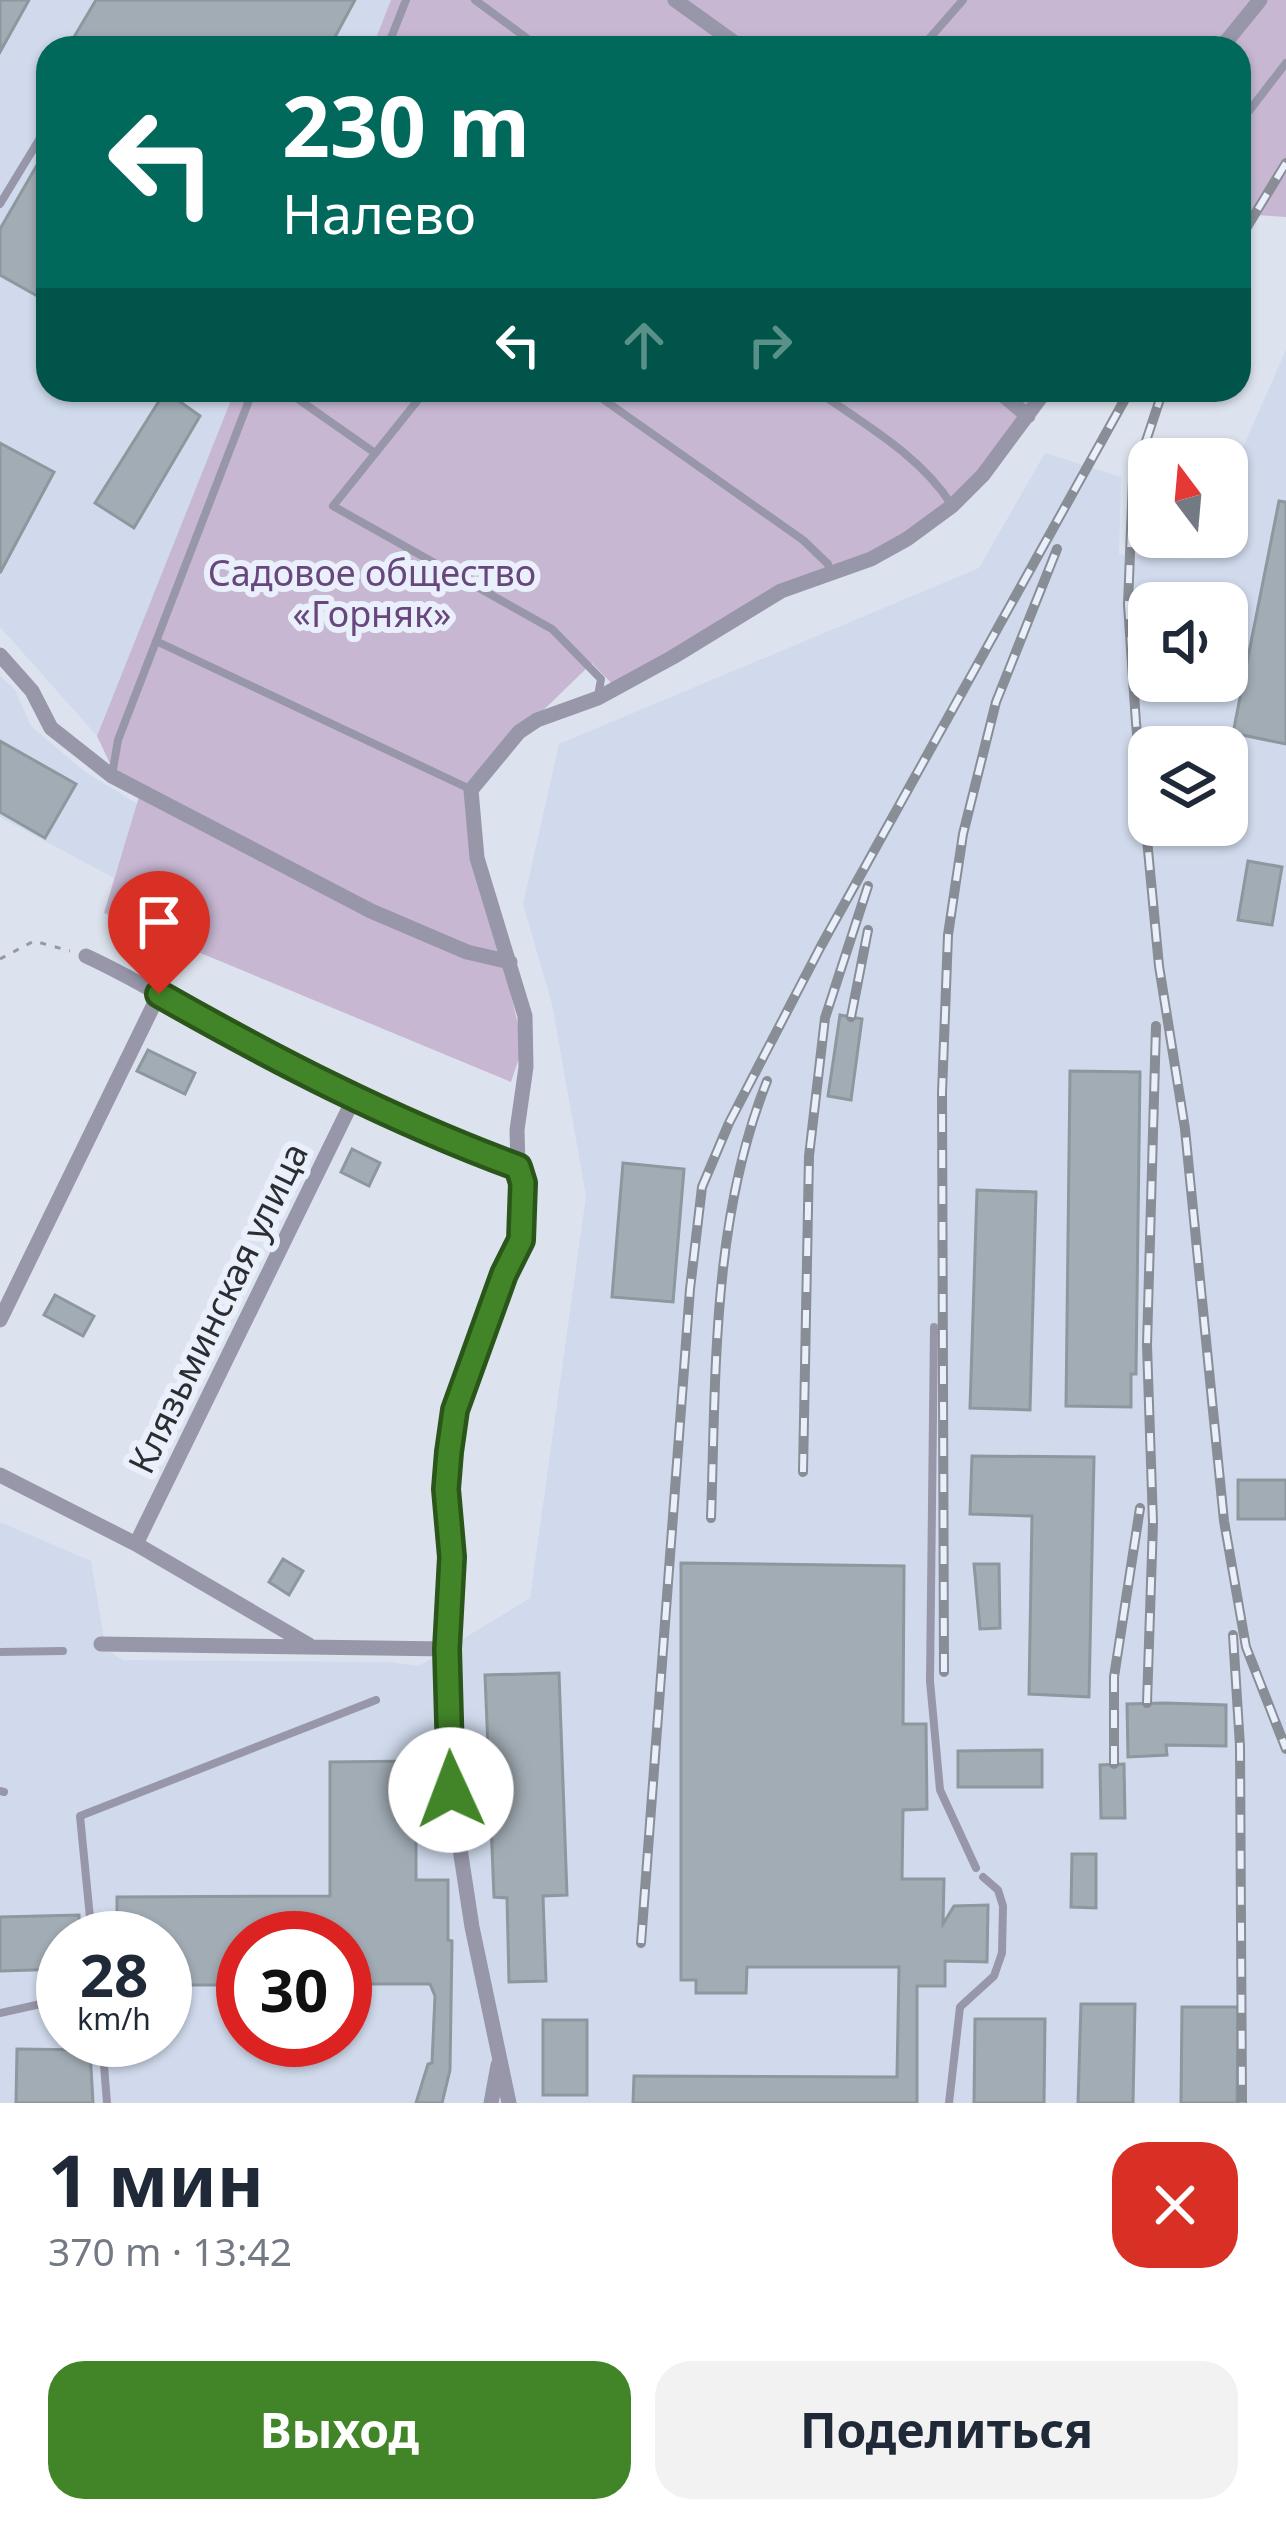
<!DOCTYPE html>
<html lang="ru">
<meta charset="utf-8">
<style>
:root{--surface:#fff;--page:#f2f2f3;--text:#1f2937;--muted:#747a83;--accent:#418528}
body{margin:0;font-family:"Noto Sans",sans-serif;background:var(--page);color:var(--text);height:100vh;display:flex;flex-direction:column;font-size:45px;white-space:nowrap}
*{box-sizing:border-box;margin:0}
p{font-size:39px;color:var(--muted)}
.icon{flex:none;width:66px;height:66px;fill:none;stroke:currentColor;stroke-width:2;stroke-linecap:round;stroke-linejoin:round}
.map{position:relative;height:2103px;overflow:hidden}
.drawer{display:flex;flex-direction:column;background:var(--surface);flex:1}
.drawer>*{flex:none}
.top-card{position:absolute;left:36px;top:36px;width:1215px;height:366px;border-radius:36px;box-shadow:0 3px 9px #0004;background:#00695c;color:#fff;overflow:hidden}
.needle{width:78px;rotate:344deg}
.tools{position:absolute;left:1128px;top:438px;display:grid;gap:24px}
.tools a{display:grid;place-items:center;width:120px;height:120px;border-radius:24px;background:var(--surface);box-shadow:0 3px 9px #0004;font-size:60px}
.speed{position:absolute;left:36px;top:1911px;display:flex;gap:24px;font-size:60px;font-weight:700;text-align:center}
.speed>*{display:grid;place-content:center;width:156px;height:156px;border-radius:50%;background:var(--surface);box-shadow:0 3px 9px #0004;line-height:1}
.speed small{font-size:30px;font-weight:400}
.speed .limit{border:18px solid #d22;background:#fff;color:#111}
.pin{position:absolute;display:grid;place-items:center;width:102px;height:102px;color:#fff;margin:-123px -51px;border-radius:50% 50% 50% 0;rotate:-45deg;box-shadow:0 0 12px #0007}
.pin .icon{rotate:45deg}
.me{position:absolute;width:132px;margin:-66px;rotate:358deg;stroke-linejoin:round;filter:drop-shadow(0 0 9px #0008)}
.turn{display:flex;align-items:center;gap:42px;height:252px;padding:0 48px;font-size:54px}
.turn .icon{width:156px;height:156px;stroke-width:2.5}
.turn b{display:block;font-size:84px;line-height:102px}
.lanes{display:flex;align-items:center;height:114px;padding:0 48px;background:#0003;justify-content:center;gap:60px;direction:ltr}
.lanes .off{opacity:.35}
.round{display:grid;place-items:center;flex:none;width:126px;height:126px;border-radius:36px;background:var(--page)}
.headline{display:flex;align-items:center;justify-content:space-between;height:204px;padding:0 48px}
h1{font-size:72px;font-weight:700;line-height:90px}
.cta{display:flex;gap:24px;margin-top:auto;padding:24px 48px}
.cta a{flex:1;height:138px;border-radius:36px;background:var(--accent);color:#fff;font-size:48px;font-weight:700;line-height:138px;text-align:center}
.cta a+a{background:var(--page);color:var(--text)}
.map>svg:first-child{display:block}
</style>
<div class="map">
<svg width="1286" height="2103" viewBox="0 0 1286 2103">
<rect width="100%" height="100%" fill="#dde3ee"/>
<path fill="#d0daec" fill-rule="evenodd" d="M0,0H391L372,48H48V390H235L97,736L0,627Z
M1286,350V2103H0V1522L91,1561L106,1650L123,1660L389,1662L419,1666L530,1598L586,1196L552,1004L523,904L559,744L979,568L1045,453L1121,477L1119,554L1193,559L1203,537H1227V483ZM1149,603H1227V681H1149ZM1149,747H1227V825H1149ZM63,1938H165V2040H63ZM243,1938H345V2040H243Z
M0,676L15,690L31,726L84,771L139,805L114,878L0,817Z"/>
<path fill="#c7b7d2" d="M391,0H1286V217L1239,214V48H372Z
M235,390H1041L960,493L870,558L840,568L615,687L592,663L491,761L470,815L519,1029V1058L511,1082L104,913L141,790L113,770L97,736Z"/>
<path fill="#a2acb4" stroke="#8c979e" stroke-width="3" d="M0,0H29L0,52Z
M96,0H355L329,48H79L71,42Z
M48,146V302L0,275V229Z
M166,390H186L179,401L200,416L134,528L95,503Z
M0,443L54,472L0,573Z
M1279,501L1286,502V744L1233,733Z
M0,741L76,784L45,838L0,812Z
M1248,861L1282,867L1272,925L1238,920Z
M840,1015L862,1019L851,1100L828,1096Z
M148,1050L195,1073L185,1094L137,1071Z
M1070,1071L1140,1072L1136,1374H1131V1407L1066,1406Z
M352,1149L380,1163L369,1186L341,1172Z
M623,1163L684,1169L673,1302L612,1297Z
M977,1190L1036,1192L1030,1410L970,1408Z
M55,1295L94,1316L83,1336L44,1315Z
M972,1456L1094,1457L1089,1697L1029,1694L1032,1516L970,1514Z
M1238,1480H1286V1519H1238Z
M283,1559L303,1571L289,1595L269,1582Z
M681,1563L904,1566L903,1724H926L927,1809L903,1810L902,1879H944L943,1924L954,1906L988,1905L987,1962L945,1961V1986H917V2103H633L634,2076L897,2077L899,1967H747L746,1993H696V1980H681Z
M974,1564H999L1000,1628L980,1629Z
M559,1673L567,1895L543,1896L546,1981L509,1982L507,1898L494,1897L485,1675Z
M1165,1703L1226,1705V1746L1166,1745L1167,1755L1128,1757L1127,1704Z
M1042,1750V1787H958V1751Z
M416,1761V1880H448V1940L452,1941L450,2070L442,2103H416L428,2064L432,2063L435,1996L430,1984H345V1938H243V1985H165V1938H117V1897L330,1896V1762Z
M1124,1764L1125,1818H1101L1100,1765Z
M1072,1854H1096V1908L1071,1907Z
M79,1915L80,1938H63V1969L0,1971V1917Z
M1081,2004H1135L1133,2103H1078Z
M1182,2007H1238L1237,2103H1181Z
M975,2019H1045L1044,2103H974Z
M543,2020H587V2095H543Z
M17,2049L90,2050L93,2103H16Z"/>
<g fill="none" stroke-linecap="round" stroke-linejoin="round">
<path stroke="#959aa2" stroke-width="3" stroke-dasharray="6 9" stroke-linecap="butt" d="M0,959L34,941L70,951"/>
<path stroke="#9897aa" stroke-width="8" d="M475,0L536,45
M387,48L406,0
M921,48L963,0
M1239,124L1286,63
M0,204L48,125
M285,390L375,453
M426,390L333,506L552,629L601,679L598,696
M590,390L803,540L828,564L830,573
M816,390C863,424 919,454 951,504
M156,641L470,789
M112,775L118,740L253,390
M934,1327L930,1681L940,1790L976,1868
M0,1652L63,1651
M0,1791L4,1792
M92,1938L80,1816L376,1700
M0,2013L63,1999
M102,2040L107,2103
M949,2103L960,2007L994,1976L1002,1953L1003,1906L998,1890L983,1877"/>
<path stroke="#9897aa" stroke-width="15" d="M675,0L742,48
M536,45L540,48
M1221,48L1260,0
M997,390L1028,416
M0,655L32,691L51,728L112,776L371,911L467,952L510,962
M86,956C139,980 188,1012 240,1040C330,1088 422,1132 518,1167
M0,1320L159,994
M0,1475L136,1544L309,1645
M136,1544L354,1098
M101,1644L447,1649
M491,2103L498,2065
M509,2103L472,1927L451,1790L447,1649L453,1557L446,1489L455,1410L521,1240L523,1183L518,1167L517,1130L526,1067L525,1016L477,858L471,790L519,732L537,720L598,698L673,657L781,591L871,559L907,539L952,506L983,475L1046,390"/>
<defs>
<path id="rail" d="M1239,240L1286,163
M1163,390L1133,480L1128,604L1136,723L1159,966L1185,1129L1224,1521L1246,1647L1286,1749
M851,1017L868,930
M803,1472L809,1156L825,1018L868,886
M711,1518C716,1372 712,1219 767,1081
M1233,1635L1240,1746L1242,2103
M944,1672L942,1093L948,935L963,834L996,702L1057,549
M1147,1703L1153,1523L1147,1345L1156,1026
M1114,1764V1677L1140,1508
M641,1943L690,1289L702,1187L729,1123L821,946L1130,390"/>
</defs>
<use href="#rail" stroke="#898d95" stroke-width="10"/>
<use href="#rail" stroke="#eaf0fb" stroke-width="6" stroke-dasharray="18" stroke-linecap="butt"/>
</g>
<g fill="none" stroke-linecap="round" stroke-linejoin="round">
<defs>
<path id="route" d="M159,994C275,1060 393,1121 518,1167L523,1183L521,1240L504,1274L455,1410L449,1452L446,1489L452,1557L447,1649L451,1790"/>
</defs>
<use href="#route" stroke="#2a561a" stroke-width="30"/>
<use href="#route" stroke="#418528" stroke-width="21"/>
</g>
<g text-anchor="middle" stroke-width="12" stroke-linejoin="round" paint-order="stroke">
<g font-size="36" fill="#68477c" stroke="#eaf0fb">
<text x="372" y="586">Садовое общество<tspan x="372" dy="41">«Горняк»</tspan></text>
</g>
<g font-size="36" fill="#2b2d31" stroke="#eaf0fb">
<text transform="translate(218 1308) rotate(-64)" y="13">Клязьминская улица</text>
</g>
</g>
</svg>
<div class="tools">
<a><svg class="needle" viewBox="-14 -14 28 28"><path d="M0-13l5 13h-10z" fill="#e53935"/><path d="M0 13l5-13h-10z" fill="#747a83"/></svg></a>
<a><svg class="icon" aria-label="sound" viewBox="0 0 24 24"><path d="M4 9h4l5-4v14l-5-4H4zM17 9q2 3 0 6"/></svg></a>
<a><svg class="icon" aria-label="layers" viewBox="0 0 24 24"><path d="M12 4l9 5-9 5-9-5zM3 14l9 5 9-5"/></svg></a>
</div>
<div class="speed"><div>28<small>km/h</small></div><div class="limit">30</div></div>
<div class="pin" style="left:159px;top:994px;background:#d93025"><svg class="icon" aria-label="arrive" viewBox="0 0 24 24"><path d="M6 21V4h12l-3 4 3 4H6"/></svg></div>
<svg class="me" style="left:451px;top:1790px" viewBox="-20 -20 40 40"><circle r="19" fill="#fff"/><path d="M0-13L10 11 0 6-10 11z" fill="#418528"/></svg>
<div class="top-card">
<div class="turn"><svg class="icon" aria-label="left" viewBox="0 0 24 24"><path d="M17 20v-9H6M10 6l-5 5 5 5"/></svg><div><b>230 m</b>Налево</div></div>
<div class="lanes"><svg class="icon" aria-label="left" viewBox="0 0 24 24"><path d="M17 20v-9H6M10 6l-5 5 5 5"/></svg><svg class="icon off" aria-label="ahead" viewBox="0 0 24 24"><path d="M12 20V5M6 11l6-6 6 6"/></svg><svg class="icon off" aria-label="right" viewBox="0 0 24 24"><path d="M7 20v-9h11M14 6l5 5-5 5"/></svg></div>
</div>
</div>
<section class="drawer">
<div class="headline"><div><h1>1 мин</h1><p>370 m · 13:42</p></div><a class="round" style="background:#d93025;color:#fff"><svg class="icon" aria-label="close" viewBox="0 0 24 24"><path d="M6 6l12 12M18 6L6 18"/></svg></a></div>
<div class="cta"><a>Выход</a><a>Поделиться</a></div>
</section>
